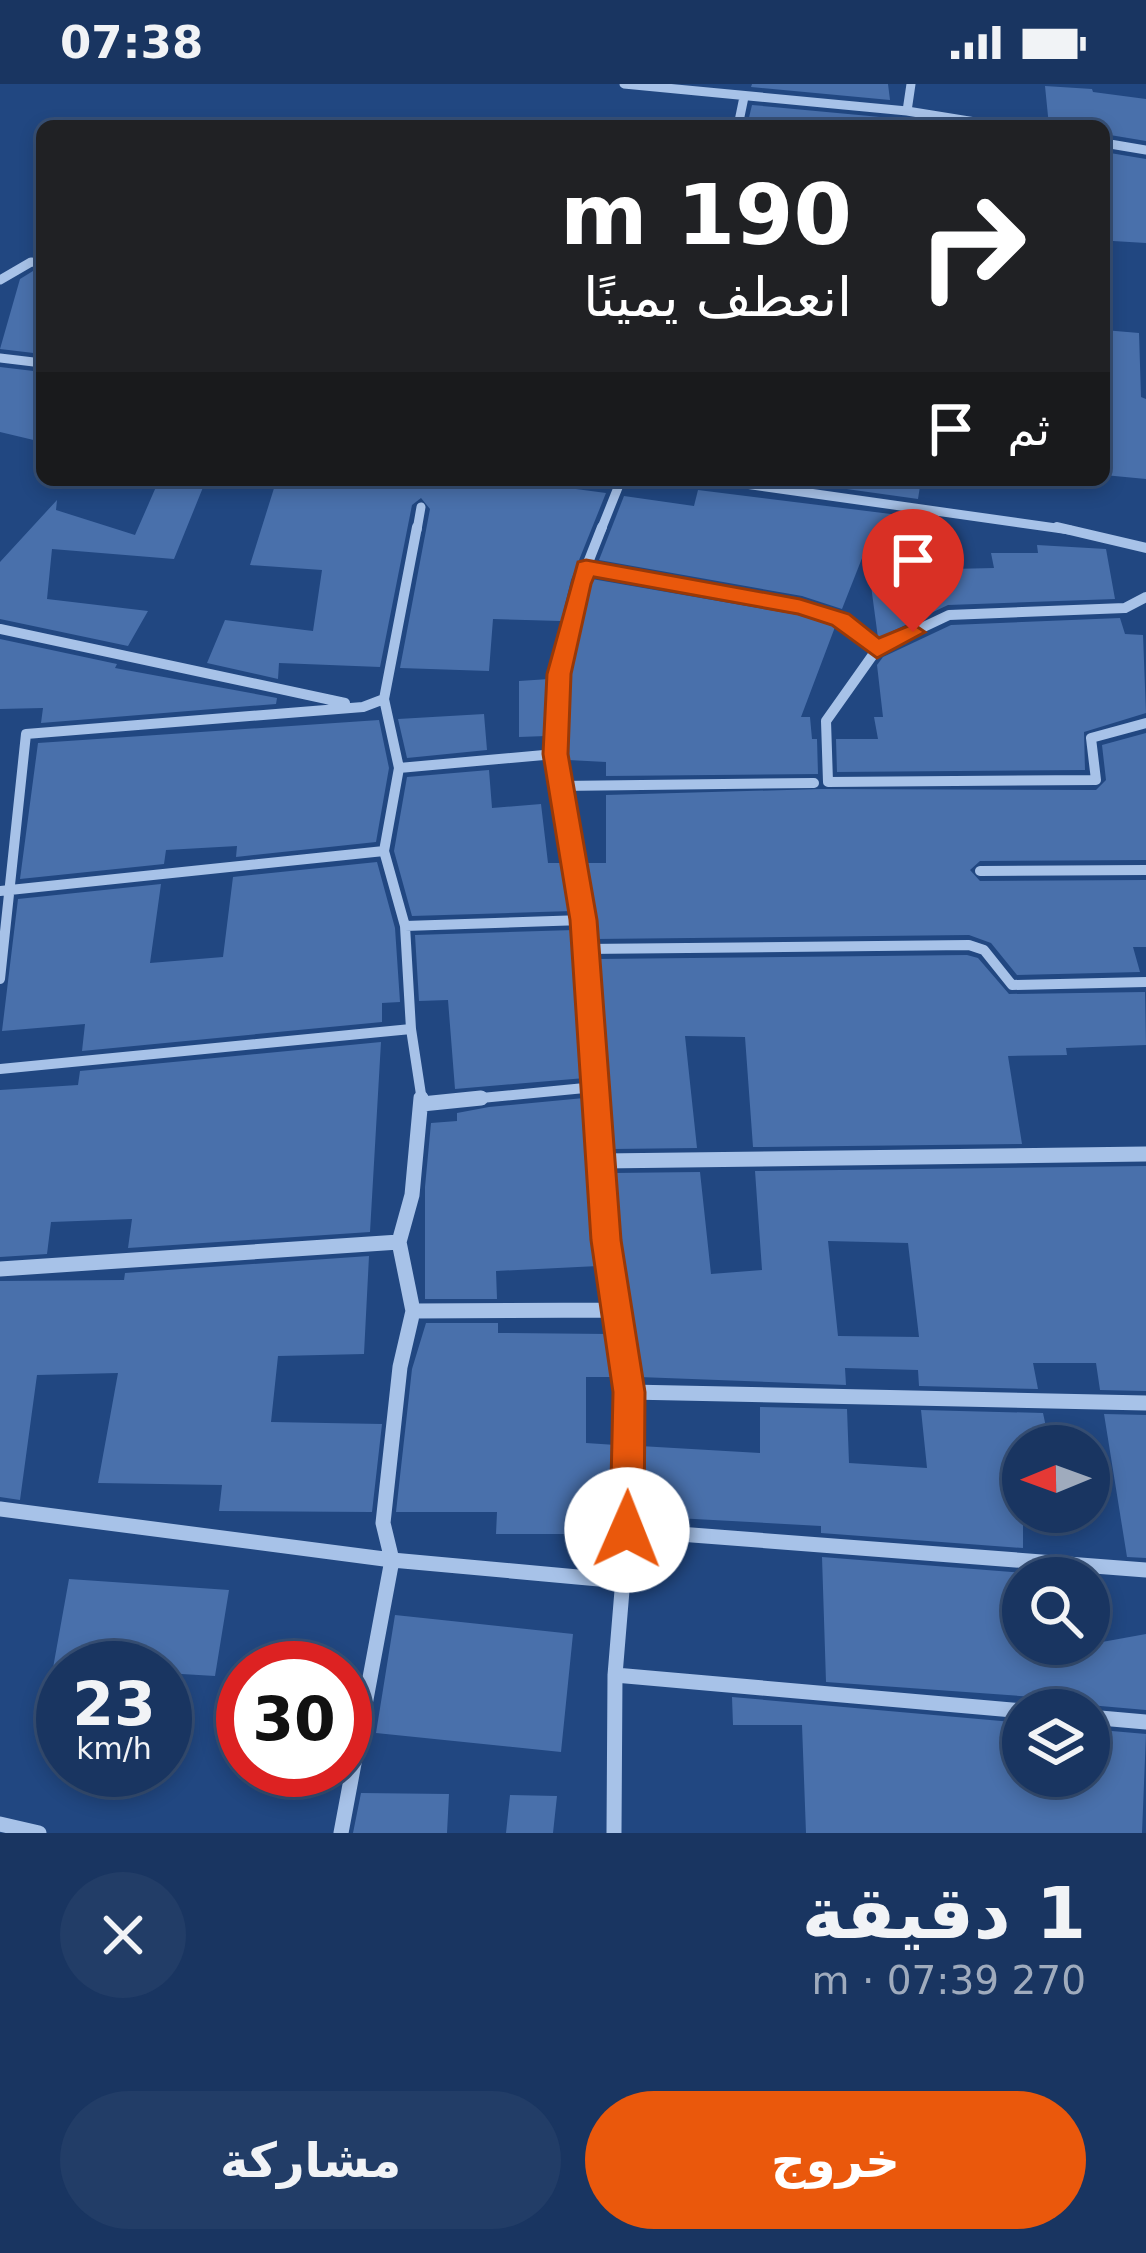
<!DOCTYPE html>
<html lang="ar">
<meta charset="utf-8">
<style>
:root{--surface:#193561;--page:#223d67;--text:#f1f3f6;--muted:#9fabbd;--line:#375076;--accent:#ea580c}
body{margin:0;font-family:"DejaVu Sans","Noto Sans Arabic",sans-serif;background:var(--page);color:var(--text);direction:rtl;height:100vh;display:flex;flex-direction:column;font-size:45px;white-space:nowrap}
*{box-sizing:border-box;margin:0}
p{font-size:39px;color:var(--muted)}
.icon{flex:none;width:66px;height:66px;fill:none;stroke:currentColor;stroke-width:2;stroke-linecap:round;stroke-linejoin:round}
.map{position:relative;height:1749px;overflow:hidden;direction:ltr}
.drawer{display:flex;flex-direction:column;background:var(--surface);flex:1}
.drawer>*{flex:none}
.banner{position:absolute;left:36px;top:36px;width:1074px;height:366px;border-radius:18px;box-shadow:0 6px 18px #0003,0 0 0 3px var(--line);direction:rtl;background:#202124;color:#fff;overflow:hidden}
.needle{width:78px;rotate:269deg}
.buttons{position:absolute;left:1002px;top:1341px;display:grid;gap:24px}
.buttons a{display:grid;place-items:center;width:108px;height:108px;border-radius:50%;background:var(--surface);box-shadow:0 6px 18px #0003,0 0 0 3px var(--line);font-size:60px}
.speed{position:absolute;left:36px;top:1557px;display:flex;gap:24px;font-size:60px;font-weight:700;text-align:center}
.speed>*{display:grid;place-content:center;width:156px;height:156px;border-radius:50%;background:var(--surface);box-shadow:0 6px 18px #0003,0 0 0 3px var(--line);line-height:1}
.speed small{font-size:30px;font-weight:400}
.speed .limit{border:18px solid #d22;background:#fff;color:#111}
.pin{position:absolute;display:grid;place-items:center;width:102px;height:102px;color:#fff;margin:-123px -51px;border-radius:50% 50% 50% 0;rotate:-45deg;box-shadow:0 0 12px #0007}
.pin .icon{rotate:45deg}
.me{position:absolute;width:132px;margin:-66px;rotate:1deg;stroke-linejoin:round;filter:drop-shadow(0 0 9px #0008)}
.turn{display:flex;align-items:center;gap:42px;height:252px;padding:0 60px;font-size:54px}
.turn .icon{width:156px;height:156px;stroke-width:2.5}
.turn b{display:block;font-size:84px;line-height:102px}
.then{display:flex;align-items:center;height:114px;padding:0 60px;background:#0003;gap:24px;font-size:45px}
.round{display:grid;place-items:center;flex:none;width:126px;height:126px;border-radius:63px;background:var(--page)}
.head{display:flex;align-items:center;justify-content:space-between;height:204px;padding:0 60px}
h1{font-size:72px;font-weight:700;line-height:90px}
.primary-button{display:flex;gap:24px;margin-top:auto;padding:24px 60px}
.primary-button a{flex:1;height:138px;border-radius:72px;background:var(--accent);color:#fff;font-size:48px;font-weight:700;line-height:138px;text-align:center}
.primary-button a+a{background:var(--page);color:var(--text)}
.status{display:flex;justify-content:space-between;align-items:center;height:84px;padding:0 60px;background:var(--surface);direction:ltr}
.status svg{height:33px;fill:currentColor}
.map>svg:first-child{display:block}
</style>
<div class="status"><b>07:38</b><svg viewBox="0 0 49 12"><path d="M0 12V9h3v3zM5 12V6h3v6zM10 12V3h3v9zM15 12V0h3v12zM26 1h20v11H26zM47 4h2v5h-2z"/></svg></div>
<div class="map">
<svg width="1146" height="1749" viewBox="0 0 1146 1749">
<rect width="100%" height="100%" fill="#214781"/>
<path fill="#4970ab" fill-rule="evenodd" d="M752,0H888L890,16L751,3Z
M1045,2L1092,5L1093,8L1146,15V57L1104,50V42H1049Z
M752,21L891,34V42H747Z
M1104,68L1146,75V159L1113,157L1104,110Z
M33,187L42,188V270L0,265L20,195Z
M1104,246L1139,249L1141,313L1146,315V395L1104,391Z
M0,283L42,288V358L0,348Z
M159,396H206L174,475L52,465L47,515L148,527L128,562L0,535V478L57,416L56,426L135,451Z
M296,396H577L576,405L606,409L571,496L561,537L493,535L489,587L400,584L430,425L421,414L412,421L380,583L279,579L278,595L207,579L225,536L313,547L322,486L250,481L275,401L294,403Z
M818,396H921L918,415L818,401Z
M698,406L915,433L908,486L994,484L991,469H1038L1037,461L1106,465L1115,515L948,521L878,554L866,464L842,525L802,512L599,476L624,412L694,422Z
M592,495L798,531L835,543L801,633H810L812,655H817L818,690L606,692V678L568,676L569,594Z
M1120,534L1125,550L1143,551L1146,629L1084,648L1085,686L837,688L836,655H878L874,633H883L877,581L883,573L951,541Z
M0,555L117,580L115,584L277,614L276,620L41,639L43,624L0,625Z
M549,595L546,652L519,653V597Z
M484,630L487,666L407,674L398,635Z
M379,636L389,684L376,758L236,773L237,762L166,766L164,780L20,795L38,659Z
M1146,649V776L980,777L970,786L980,797L1146,796V863H1133L1140,888L1017,891L991,859L969,851L594,855L583,779H606V711L821,705L1096,706L1106,696L1102,661Z
M489,686L492,724L541,720L548,779H563L572,827L412,832L394,767L407,693Z
M377,778L395,844L400,918L382,919V938L82,967L85,940L2,947L18,815L161,800L150,879L223,873L233,793Z
M574,846L585,994L455,1005L448,916L419,917L415,851Z
M967,871L978,874L1009,910L1145,908L1146,961L1066,964L1067,971L1008,972L1022,1060L753,1063L745,953L685,952L697,1064L612,1065L596,875Z
M381,958L370,1148L128,1164L132,1135L51,1138L47,1170L0,1173V1006L78,1001L80,987Z
M584,1014L598,1182L496,1187L497,1215H425V1103L431,1039L457,1037V1029L489,1023Z
M1146,1082V1307L1100,1306L1096,1279H1033L1038,1305L919,1302L918,1286L845,1284L846,1301L639,1293L613,1089L700,1088L711,1190L762,1186L755,1087ZM828,1157L908,1159L919,1253L838,1252Z
M369,1172L364,1270L278,1272L271,1338L382,1340L372,1428L219,1427L222,1401L98,1399L118,1289L37,1291L20,1416L0,1413V1197L124,1196L125,1189Z
M426,1239H498V1249L608,1250L615,1293H586V1359L616,1361L615,1431L593,1429V1450H496L497,1428H396L412,1285Z
M760,1323L847,1325L849,1379L927,1384L921,1326L1043,1329L1050,1362H1023V1464L821,1449V1442L639,1432L640,1362L760,1369Z
M1104,1330L1146,1331V1474L1127,1473Z
M822,1473L1023,1489V1560H1091L1146,1550V1626L1089,1621V1617L826,1598Z
M69,1495L229,1506L215,1592L165,1589V1584H53Z
M395,1531L573,1550L561,1668L376,1649Z
M732,1613L1023,1639V1692H1089V1645L1146,1650L1142,1749H806L802,1641H733Z
M361,1709L449,1710L447,1749H353Z
M510,1711L557,1712L553,1749H506Z"/>
<g fill="none" stroke-linecap="round" stroke-linejoin="round">
<path stroke="#a7c2e8" stroke-width="9" d="M624,0L907,27L1000,42
M907,27L911,0
M738,42L744,13
M1104,59L1146,66
M0,196L31,178L42,179
M0,274L42,279
M717,396L1070,446
M417,446L421,423
M601,446L621,396"/>
<path stroke="#a7c2e8" stroke-width="10" d="M417,443L384,615L399,684L384,767L405,842L411,945L422,1017
M1057,443L1146,464
M586,484L800,522L841,535L877,565
M1146,513L1125,524L949,531L877,565L826,637L828,698L1096,696L1091,654L1146,639
M0,545L345,619
M399,684L555,670
M560,702L814,699
M980,787L1146,786
M0,807L384,767
M405,842L583,836
M585,865L969,861L984,866L1012,901L1146,898
M0,895L26,650L363,623L384,615
M0,985L411,945
M450,1017L595,1003
M596,1017L583,836L555,670L559,590L580,499L602,443"/>
<path stroke="#a7c2e8" stroke-width="15" d="M596,1014L606,1156L629,1308L627,1446L615,1591L614,1749
M422,1020L481,1014
M602,1077L1146,1070
M0,1185L399,1158
M413,1227L619,1226
M629,1308L1146,1319
M0,1425L392,1476L621,1497
M627,1446L1146,1486
M615,1591L1023,1627
M1089,1633L1146,1638
M0,1740L39,1749
M341,1749L392,1476L383,1439L400,1283L413,1227L399,1158L412,1111L421,1014"/>
</g>
<path fill="#ea580c" stroke="#983908" stroke-width="3" d="M586,476L800,515L849,530L879,554L913,540L925,548L877,574L832,541L798,530L594,493L591,500L571,590L568,670L597,836L621,1156L645,1308L644,1446L639,1458L627,1463L615,1458L610,1446L613,1308L591,1156L570,836L543,670L547,590L578,478Z"/>
</svg>
<div class="buttons">
<a><svg class="needle" viewBox="-14 -14 28 28"><path d="M0-13l5 13h-10z" fill="#e53935"/><path d="M0 13l5-13h-10z" fill="#9fabbd"/></svg></a>
<a><svg class="icon" aria-label="search" viewBox="0 0 24 24"><circle cx="10" cy="10" r="6"/><path d="M15 15l6 6"/></svg></a>
<a><svg class="icon" aria-label="layers" viewBox="0 0 24 24"><path d="M12 4l9 5-9 5-9-5zM3 14l9 5 9-5"/></svg></a>
</div>
<div class="speed"><div>23<small>km/h</small></div><div class="limit">30</div></div>
<div class="pin" style="left:913px;top:548px;background:#d93025"><svg class="icon" aria-label="arrive" viewBox="0 0 24 24"><path d="M6 21V4h12l-3 4 3 4H6"/></svg></div>
<svg class="me" style="left:627px;top:1446px" viewBox="-20 -20 40 40"><circle r="19" fill="#fff"/><path d="M0-13L10 11 0 6-10 11z" fill="#ea580c"/></svg>
<div class="banner">
<div class="turn"><svg class="icon" aria-label="right" viewBox="0 0 24 24"><path d="M7 20v-9h11M14 6l5 5-5 5"/></svg><div><b>190 m</b>انعطف يمينًا</div></div>
<div class="then">ثم<svg class="icon" aria-label="arrive" viewBox="0 0 24 24"><path d="M6 21V4h12l-3 4 3 4H6"/></svg></div>
</div>
</div>
<section class="drawer">
<div class="head"><div><h1>1 دقيقة</h1><p>270 m · 07:39</p></div><a class="round"><svg class="icon" aria-label="close" viewBox="0 0 24 24"><path d="M6 6l12 12M18 6L6 18"/></svg></a></div>
<div class="primary-button"><a>خروج</a><a>مشاركة</a></div>
</section>
